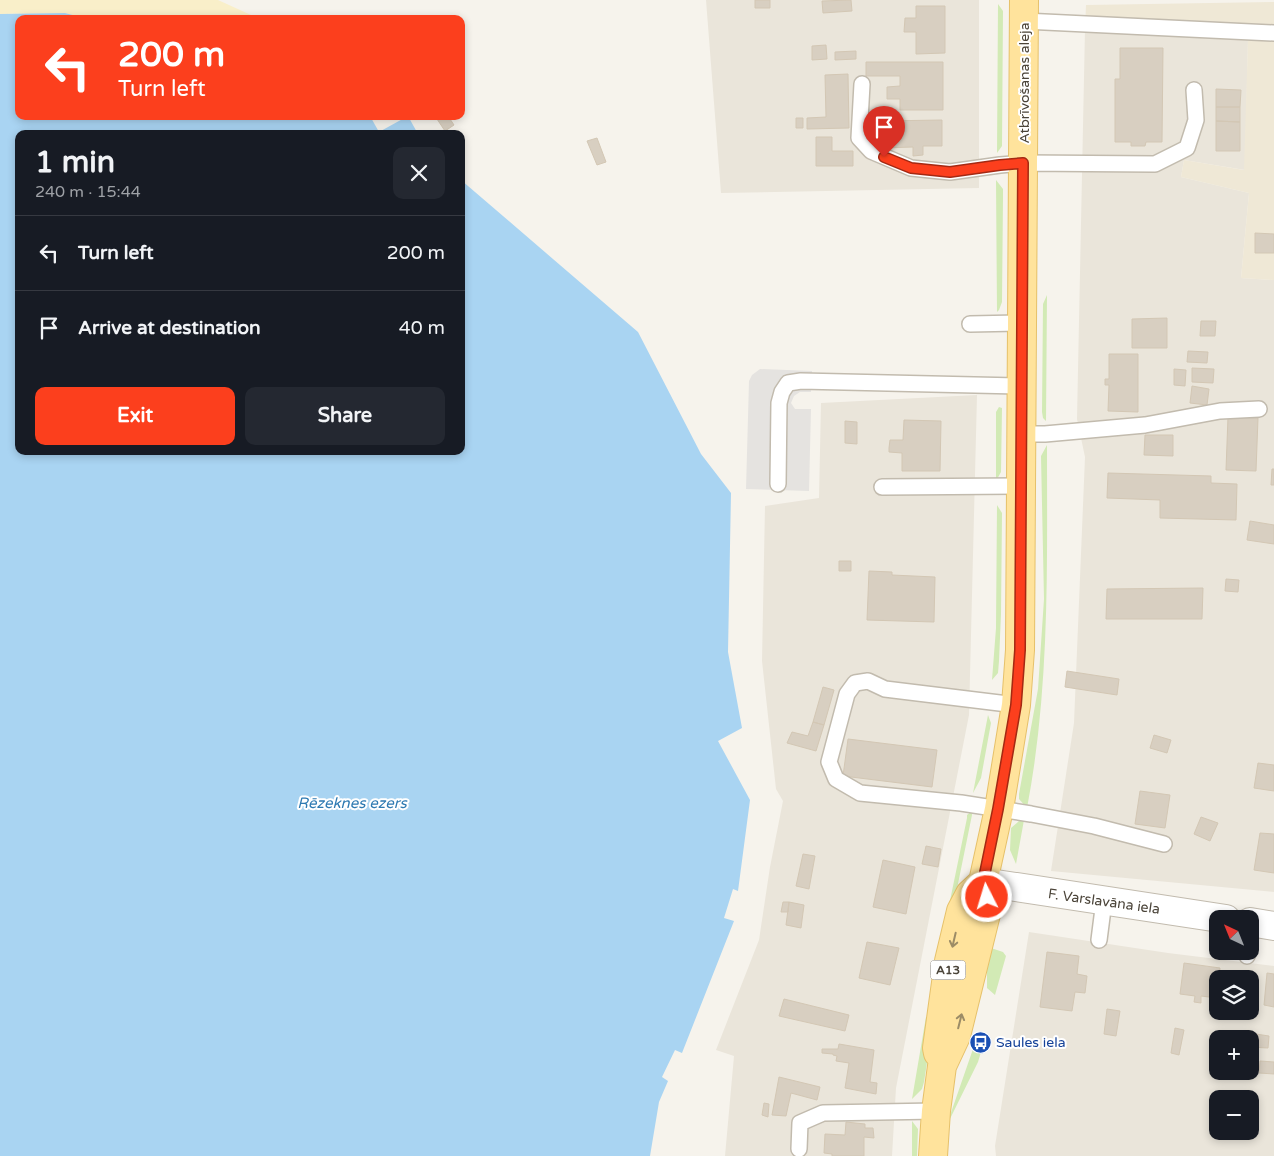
<!DOCTYPE html>
<meta charset="utf-8">
<style>
:root{--surface:#171b24;--page:#242831;--text:#f1f3f6;--muted:#9ea1a6;--line:#363941;--accent:#fc3f1d}
body{margin:0;font-family:"Varela Round",sans-serif;background:var(--page);color:var(--text);height:100vh;display:flex;flex-direction:column;font-size:19px;white-space:nowrap}
*{box-sizing:border-box;margin:0}
p{font-size:16px;color:var(--muted)}
.icon{flex:none;width:28px;height:28px;fill:none;stroke:currentColor;stroke-width:2;stroke-linecap:round;stroke-linejoin:round}
.map{position:relative;flex:1;overflow:hidden}
.side{position:absolute;left:15px;top:130px;width:450px;height:325px;display:flex;flex-direction:column;background:var(--surface);border-radius:10px;box-shadow:0 2px 8px #0003}
.side>*{flex:none}
.guide{position:absolute;left:15px;top:15px;width:450px;height:105px;border-radius:10px;box-shadow:0 2px 8px #0003;background:#fc3f1d;color:#fff;overflow:hidden}
.needle{width:32px;rotate:317deg}
.controls{position:absolute;left:1209px;top:910px;display:grid;gap:10px}
.controls a{display:grid;place-items:center;width:50px;height:50px;border-radius:10px;background:var(--surface);box-shadow:0 2px 8px #0003;font-size:25px}
.pin{position:absolute;display:grid;place-items:center;width:42px;height:42px;color:#fff;margin:-51px -21px;border-radius:50% 50% 50% 0;rotate:-45deg;box-shadow:0 0 5px #0007}
.pin .icon{rotate:45deg}
.me{position:absolute;width:55px;margin:-28px;rotate:355deg;stroke-linejoin:round;filter:drop-shadow(0 0 4px #0008)}
.turn{display:flex;align-items:center;gap:18px;height:105px;padding:0 20px;font-size:22px}
.turn .icon{width:65px;height:65px;stroke-width:2.5}
.turn b{display:block;font-size:35px;line-height:42px}
.round{display:grid;place-items:center;flex:none;width:52px;height:52px;border-radius:10px;background:var(--page)}
.overview{display:flex;align-items:center;justify-content:space-between;height:85px;padding:0 20px}
h1{font-size:30px;font-weight:800;line-height:38px}
.action{display:flex;gap:10px;margin-top:auto;padding:10px 20px}
.action a{flex:1;height:58px;border-radius:10px;background:var(--accent);color:#fff;font-size:20px;font-weight:800;line-height:58px;text-align:center}
.action a+a{background:var(--page);color:var(--text)}
ul{padding:0;list-style:none}
li{display:flex;align-items:center;gap:15px;height:75px;padding:0 20px;border-top:1px solid var(--line)}
li div{flex:1}
li b{display:block;font-size:19px}
li em{font-style:normal}
.map>svg:first-child{display:block}
</style>
<div class="map">
<svg width="1274" height="1156" viewBox="0 0 1274 1156">
<rect width="100%" height="100%" fill="#f6f3ec"/>
<path fill="#eae5da" fill-rule="evenodd" d="M706,0H979V188L721,193Z
M1085,29L1248,39L1245,170L1184,160L1181,177L1249,193L1241,278L1274,280V892L1051,871L1074,723L1085,457L1077,419Z
M977,395L969,715L896,1088L892,1156H725L734,1056L716,1050L759,940L770,867L783,801L776,789L762,661L765,506L819,498L821,403Z
M1029,932L1168,953L1274,966V1156H996L995,1146ZM1218,979H1250V1011H1218ZM1218,1039H1250V1071H1218ZM1218,1099H1250V1131H1218Z"/>
<path fill="#efe8d6" d="M1274,2V280L1241,278L1249,193L1181,177L1184,160L1244,170L1248,40L1085,29L1086,5Z"/>
<path fill="#d2eab5" d="M998,4L1003,11L1002,146L997,153Z
M996,180L1003,189V197L1002,302L999,310L997,312Z
M1047,295L1046,421L1043,418L1042,412L1043,304Z
M999,407L1002,408L1001,472L996,481V412Z
M1047,445C1047,566 1050,688 1027,808L1019,799V794L1038,689L1044,599L1041,456Z
M997,505L1002,513L1001,614L999,661L998,673L992,680L996,628Z
M988,715L991,723L981,778L973,793Z
M973,810L949,928L945,925L967,818V815Z
M1024,820L1016,864L1010,850L1011,828L1019,821Z
M991,948L1003,952L1006,956L995,995L987,988V950Z
M926,1017H934L924,1082L922,1089L912,1099Z
M973,1049L981,1052L978,1062L946,1127Z
M912,1121L918,1129L917,1156H912Z"/>
<path fill="#f9efc9" d="M0,0H218L260,19H88L65,13L0,14Z"/>
<path fill="#e5e3e0" d="M760,369L812,371L811,392H800L794,396L791,403L795,409H811L809,491L746,489L749,381L752,375Z"/>
<path fill="#a9d4f2" d="M65,13L88,19H19V116H370L379,132L408,116L418,134H19V451H461V180L638,332L701,454L731,493L728,652L742,728L718,741L750,800L738,891L733,889L724,918L734,921L682,1053L675,1050L662,1077L668,1081L659,1102L650,1156H0V14Z"/>
<path fill="#d8cfc1" stroke="#d3c7b4" d="M755,0H770V8H755Z
M851,0L852,11L823,13L822,1Z
M916,6H945V53L916,54V32H904L905,18H916Z
M826,45L827,59L812,60V46Z
M1120,48H1163L1162,142H1146L1145,146H1131V142H1115V79H1120Z
M856,51V59L835,60V52Z
M866,62H943V110H900V99H887V87L900,86V76H866Z
M848,74L849,128L807,129V118L826,117L825,75Z
M1216,89L1241,90L1240,107H1216Z
M1216,107H1240V122L1216,121Z
M435,116H448L454,125L445,131Z
M796,118H803V128H796Z
M942,120V146H923V155L913,156V147L882,148L881,121Z
M1216,121L1240,122V151H1216Z
M816,137H832V151H853V166H816Z
M597,138L606,162L597,165L587,141Z
M1255,233L1274,234V253H1255Z
M1167,318V348H1132V319Z
M1201,321H1216L1215,336H1200Z
M1188,351L1208,352L1207,363L1187,362Z
M1109,354H1138V412L1108,411L1109,385H1105V379H1109Z
M1192,368L1214,369L1213,383L1192,382Z
M1174,369L1186,370L1185,386L1174,385Z
M1192,386L1209,389L1207,405L1190,403Z
M1228,417L1258,418L1256,471L1226,470Z
M904,420L941,421L940,471H902V453L889,452V448L890,440H903Z
M845,421L857,422V444L845,443Z
M1145,435H1173V456L1144,455Z
M1272,469H1274V485H1271Z
M1108,473L1211,476V483L1237,484L1236,520L1160,518V500L1107,498Z
M1250,521L1274,525V544L1247,540Z
M839,561H851V571H839Z
M869,571L892,572V575L935,577L934,622L867,620Z
M1226,579L1239,580L1238,592L1225,591Z
M1203,588L1202,619H1106L1107,589Z
M1067,671L1119,679L1117,695L1065,687Z
M823,687L834,690L824,725L813,722Z
M813,722L824,725L816,751L787,743L792,732L808,736Z
M1154,735L1171,740L1167,753L1150,748Z
M848,739L937,750L932,787L843,776Z
M1258,763L1274,765V791L1254,788Z
M1140,791L1170,795L1165,828L1135,824Z
M1201,817L1218,823L1210,841L1194,834Z
M1260,833L1274,834V873L1254,870Z
M926,846L941,849L938,867L922,864Z
M803,854L815,856L809,889L796,886Z
M883,860L915,867L906,914L873,907Z
M783,902H789L788,912H781Z
M789,902L804,905L801,928L786,925Z
M867,942L899,948L890,985L859,978Z
M1047,952L1079,956L1077,974L1087,976L1085,993L1075,992L1072,1011L1040,1007Z
M1184,963L1220,968L1219,979H1218L1217,998L1201,996V1003L1194,1002L1195,996L1180,994Z
M1267,973L1274,974V1007L1264,1005Z
M784,999L849,1015L845,1031L779,1016Z
M1107,1009L1120,1011L1116,1036L1104,1034Z
M1175,1028L1184,1030L1179,1055L1171,1053Z
M1249,1033L1269,1036L1268,1048L1250,1047Z
M839,1044L874,1050L870,1082L877,1083L876,1094L845,1088L849,1063L836,1061L837,1056L833,1055V1054L822,1053V1049H838Z
M1260,1061L1274,1062V1074L1259,1073Z
M779,1077L820,1087L817,1100L791,1093L786,1116L772,1115Z
M764,1103L769,1104L768,1117L762,1115Z
M846,1122L865,1124V1128H873L874,1138L864,1137V1156H832V1154L824,1153L825,1134L845,1135Z"/>
<g fill="none" stroke-linecap="round" stroke-linejoin="round">
<defs>
<path id="service" d="M1024,21L1274,33
M862,84L859,138L871,151L911,168L950,172L1000,165L1023,163L1155,164L1187,148L1196,120L1194,90
M970,324L1023,323
M1022,434H1045L1145,425L1220,411L1259,409
M778,484L779,403L782,392L788,383L801,381L1022,386
M882,487L1022,486
M1016,705L885,689L868,681L855,683L847,694L829,762L836,779L860,793L961,803L1031,814L1094,826L1164,844
M1099,940L1104,901
M1247,956V951
M799,1149L800,1123L823,1113L936,1111"/>
<path id="minor" d="M983,882L1226,919
M1250,922L1274,926"/>
<path id="primary" d="M938,1053L937,1048L949,961L961,911L970,894L983,882
M933,1156L936,1111L942,1066L956,1036L986,914L987,897L983,882L999,809L1016,705L1020,650L1024,0"/>
</defs>
<use href="#service" stroke="#c2bbae" stroke-width="18"/>
<use href="#minor" stroke="#c2bbae" stroke-width="30"/>
<use href="#primary" stroke="#e6c16a" stroke-width="30"/>
<use href="#service" stroke="#fff" stroke-width="15"/>
<use href="#minor" stroke="#fff" stroke-width="28"/>
<use href="#primary" stroke="#ffe39c" stroke-width="28"/>
</g>
<defs><path id="oneway-shaft" d="M-6 0H5M1.5-3L5.5 0L1.5 3" fill="none" stroke-width="1.6" stroke-linecap="round" stroke-linejoin="round" transform="scale(1.25)"/></defs>
<g stroke="#9c8c66">
<use href="#oneway-shaft" transform="translate(954 940) rotate(103)"/>
<use href="#oneway-shaft" transform="translate(960 1021) rotate(-76)"/>
</g>
<g fill="none" stroke-linecap="round" stroke-linejoin="round">
<defs>
<path id="route" d="M884,157L911,168L950,172L1000,165L1023,163L1020,650L1016,705L998,809L983,882L987,897"/>
</defs>
<use href="#route" stroke="#a42913" stroke-width="12"/>
<use href="#route" stroke="#fc3f1d" stroke-width="9"/>
</g>
<defs>
<symbol id="bus-disc" viewBox="-11 -11 22 22"><circle r="9.5" fill="#1a4fb4" stroke="#fff"/><path d="M-5-6H5V4H4V6H2V4H-2V6H-4V4H-5ZM-3.5-4V0h7V-4ZM-3.5 1.2v1.5H-2V1.2ZM2 1.2v1.5H3.5V1.2Z" fill="#fff"/></symbol>
</defs>
<g fill-rule="evenodd">
<use href="#bus-disc" x="968" y="1030" width="25" height="25"/>
</g>
<g text-anchor="middle" stroke-width="4" stroke-linejoin="round" paint-order="stroke">
<rect fill="#fff" stroke="#817c74" stroke-width="1" x="930.5" y="960.5" width="35" height="19" rx="4"/>
<g font-size="12" font-weight="bold" fill="#4b4439">
<text x="948" y="974">A13</text>
</g>
<g font-size="14" fill="#4b4439" stroke="#fff">
<text transform="translate(1024 83) rotate(-90)" y="5">Atbrīvošanas aleja</text>
<text transform="translate(1104 901) rotate(8)" y="5">F. Varslavāna iela</text>
</g>
<g font-size="14" fill="#164399" stroke="#fff" text-anchor="start">
<text x="996" y="1047">Saules iela</text>
</g>
<g font-size="15" font-style="italic" fill="#2e7ab2" stroke="#fff">
<text x="352" y="808">Rēzeknes ezers</text>
</g>
</g>
</svg>
<div class="controls">
<a><svg class="needle" viewBox="-14 -14 28 28"><path d="M0-13l5 13h-10z" fill="#e53935"/><path d="M0 13l5-13h-10z" fill="#9ea1a6"/></svg></a>
<a><svg class="icon" aria-label="layers" viewBox="0 0 24 24"><path d="M12 4l9 5-9 5-9-5zM3 14l9 5 9-5"/></svg></a>
<a>+</a>
<a>−</a>
</div>
<div class="pin" style="left:884px;top:157px;background:#d93025"><svg class="icon" aria-label="arrive" viewBox="0 0 24 24"><path d="M6 21V4h12l-3 4 3 4H6"/></svg></div>
<svg class="me" style="left:987px;top:897px" viewBox="-20 -20 40 40"><circle r="17" fill="#fc3f1d" stroke="#fff" stroke-width="3"/><path d="M0-11L8 9 0 5-8 9z" fill="#fff"/></svg>
<div class="guide">
<div class="turn"><svg class="icon" aria-label="left" viewBox="0 0 24 24"><path d="M17 20v-9H6M10 6l-5 5 5 5"/></svg><div><b>200 m</b>Turn left</div></div>
</div>
<section class="side">
<div class="overview"><div><h1>1 min</h1><p>240 m · 15:44</p></div><a class="round"><svg class="icon" aria-label="close" viewBox="0 0 24 24"><path d="M6 6l12 12M18 6L6 18"/></svg></a></div>
<ul>
<li><svg class="icon" aria-label="left" viewBox="0 0 24 24"><path d="M17 20v-9H6M10 6l-5 5 5 5"/></svg><div><b>Turn left</b></div><em>200 m</em></li>
<li><svg class="icon" aria-label="arrive" viewBox="0 0 24 24"><path d="M6 21V4h12l-3 4 3 4H6"/></svg><div><b>Arrive at destination</b></div><em>40 m</em></li>
</ul>
<div class="action"><a>Exit</a><a>Share</a></div>
</section>
</div>
